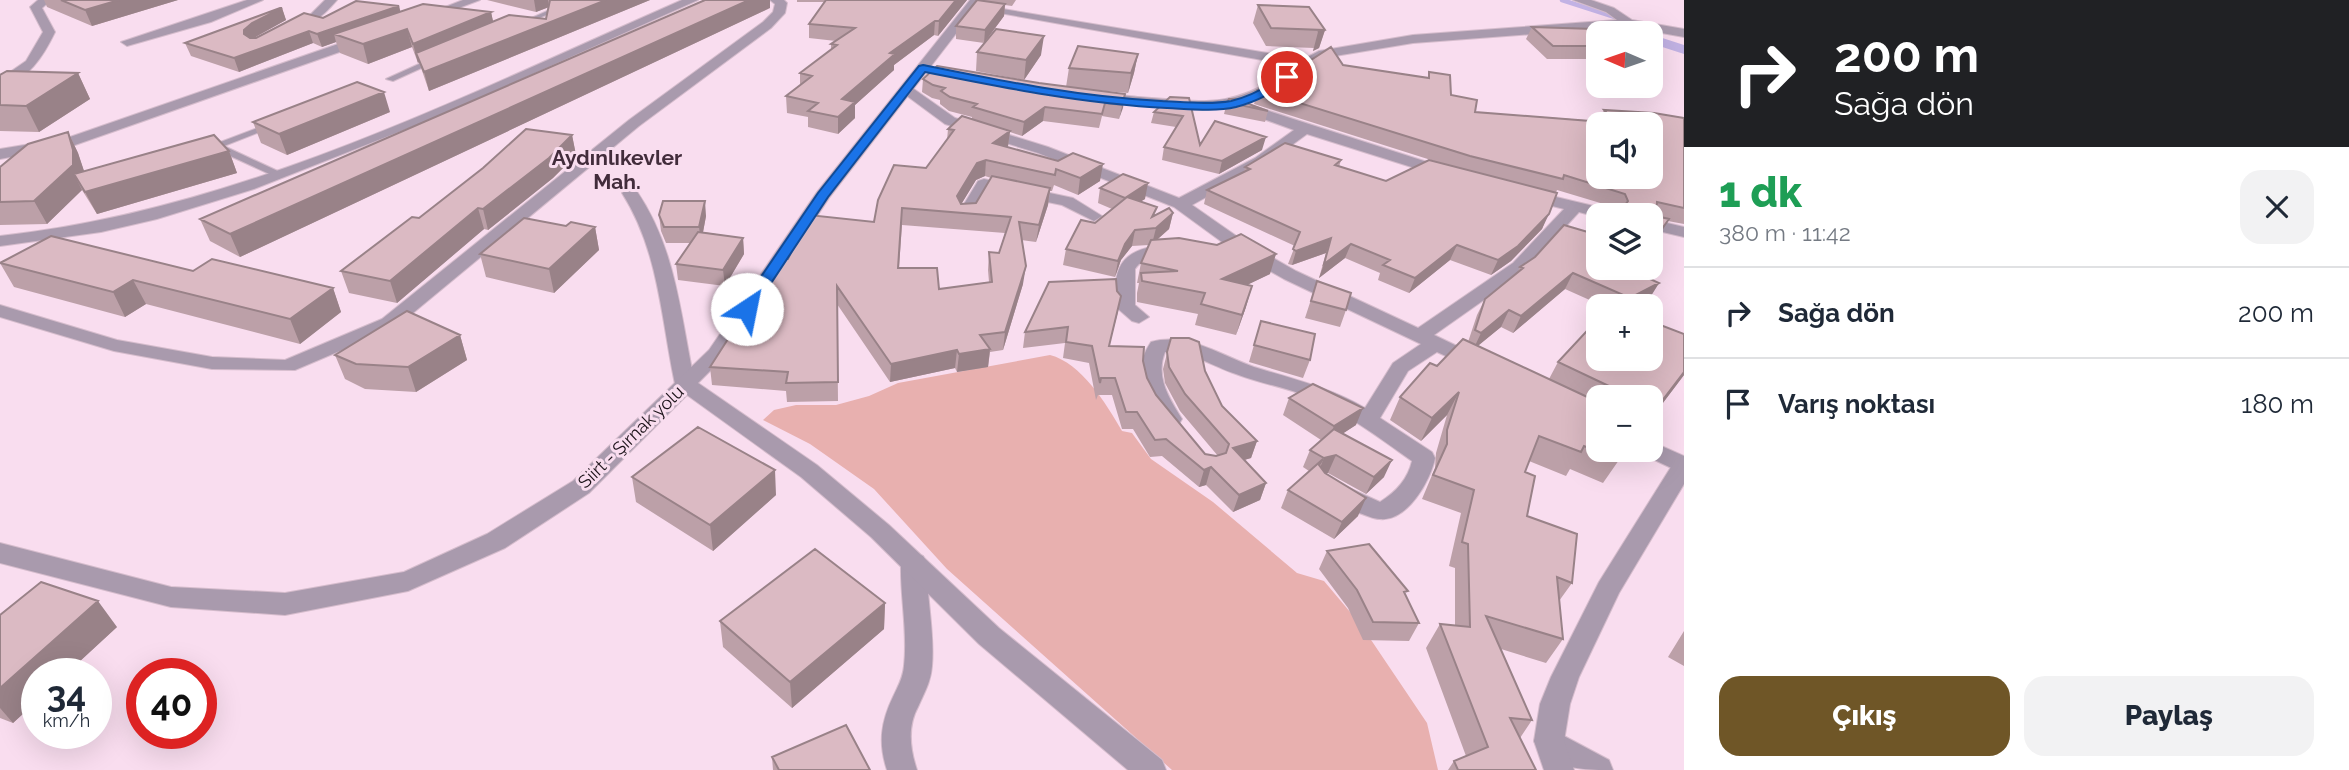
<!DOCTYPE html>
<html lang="tr">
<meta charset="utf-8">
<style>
:root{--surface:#fff;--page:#f2f2f3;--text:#1f2937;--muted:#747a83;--line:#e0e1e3;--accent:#6f5627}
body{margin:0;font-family:Raleway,sans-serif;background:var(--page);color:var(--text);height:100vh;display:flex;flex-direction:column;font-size:26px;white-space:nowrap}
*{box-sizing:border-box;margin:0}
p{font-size:23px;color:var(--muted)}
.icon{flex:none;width:38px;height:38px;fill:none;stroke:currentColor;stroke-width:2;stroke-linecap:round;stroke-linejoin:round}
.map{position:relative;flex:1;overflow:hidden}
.sheet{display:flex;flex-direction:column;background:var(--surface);width:665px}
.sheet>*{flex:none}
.hud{background:#202124;color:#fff;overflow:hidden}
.needle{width:46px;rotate:272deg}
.tools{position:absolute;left:1586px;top:21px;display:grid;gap:14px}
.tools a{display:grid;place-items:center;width:77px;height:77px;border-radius:14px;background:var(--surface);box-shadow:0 7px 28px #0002;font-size:35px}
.speed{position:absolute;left:21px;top:658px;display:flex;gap:14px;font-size:35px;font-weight:700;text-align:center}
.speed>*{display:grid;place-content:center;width:91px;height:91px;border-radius:50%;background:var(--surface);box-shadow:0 7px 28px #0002;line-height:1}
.speed small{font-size:18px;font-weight:400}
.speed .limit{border:10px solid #d22;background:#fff;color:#111}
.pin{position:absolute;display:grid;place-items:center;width:60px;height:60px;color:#fff;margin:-30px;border:4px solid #fff;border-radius:50%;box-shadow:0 2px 7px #0007}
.me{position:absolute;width:77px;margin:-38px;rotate:34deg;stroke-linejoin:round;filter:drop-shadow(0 0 5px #0008)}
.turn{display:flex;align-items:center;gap:24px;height:147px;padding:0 35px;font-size:32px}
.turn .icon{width:91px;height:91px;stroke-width:2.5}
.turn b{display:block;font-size:49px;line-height:60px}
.round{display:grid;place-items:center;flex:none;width:74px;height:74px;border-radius:21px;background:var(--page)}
.headline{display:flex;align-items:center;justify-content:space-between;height:119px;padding:0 35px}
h1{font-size:42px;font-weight:800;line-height:52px;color:#1e9e55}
.primary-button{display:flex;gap:14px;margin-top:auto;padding:14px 35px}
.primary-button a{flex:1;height:80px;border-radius:21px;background:var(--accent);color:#fff;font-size:28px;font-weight:800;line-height:80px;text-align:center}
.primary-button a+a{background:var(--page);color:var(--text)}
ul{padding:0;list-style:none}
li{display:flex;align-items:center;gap:21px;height:91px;padding:0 35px;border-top:2px solid var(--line)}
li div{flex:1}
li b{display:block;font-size:26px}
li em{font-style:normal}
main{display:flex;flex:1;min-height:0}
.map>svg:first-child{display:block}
</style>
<main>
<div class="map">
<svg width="1684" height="770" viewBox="0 0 1684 770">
<rect width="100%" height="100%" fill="#f9ddef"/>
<path fill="#e8b0af" d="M1050,355C1081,363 1106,403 1122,431L1132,433L1151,459L1213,502L1297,573L1324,581L1361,625L1427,723L1438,770H1172L947,569L874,489L810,444L763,420L774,410L796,405H836L869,396L898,383Z"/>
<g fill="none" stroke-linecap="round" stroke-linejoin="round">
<path stroke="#c2b2e4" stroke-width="4.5" d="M1562,0L1618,18"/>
<path fill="#c2b2e4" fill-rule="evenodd" d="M1650,34L1684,45V54L1650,43Z"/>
<defs>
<path id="service" d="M572,0H581L523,25L518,24Z
M430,59L437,61L393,81L386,79Z
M268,124L275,126L224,146L282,173V177H276L215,149L206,152L202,149Z"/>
<path id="minor" d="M38,0H51L42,8L55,32C43,57 28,80 0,88V79L26,61L43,32L30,7Z
M247,0H263L211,22L127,46L121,42Z
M325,0H337C325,14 307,31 288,29V23L310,15Z
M463,0H480L432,18L422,16Z
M770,0H784L787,3L785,13L771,28L639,126L396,327L295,370L212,369L114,351L0,317V305L117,340L212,357L285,360L382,319L629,120L763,22L773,12L775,4Z
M1573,0H1591L1614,8L1632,20L1684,29V37L1628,27L1413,43L1323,58L1279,90L1247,104L1452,170L1454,173L1452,176H1440L1307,134L1266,164L1192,205L1245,242L1296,271L1418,328L1513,263L1564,209L1521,198L1519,195L1521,192L1527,190L1610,210L1618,215L1598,217L1579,212L1525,271L1434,335L1484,359L1487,363L1484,367H1470L1437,352L1408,371L1380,418L1432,452L1435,458C1431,480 1407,522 1380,519C1373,519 1366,515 1359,513C1347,509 1335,503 1328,492L1332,486L1340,484L1380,502C1396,492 1408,479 1412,461C1378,437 1345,412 1307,396C1284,387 1259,383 1236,374C1212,366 1191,351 1165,352C1155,377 1169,398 1182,419L1179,424H1163C1146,398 1131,371 1151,342C1188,332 1220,355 1254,367C1293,379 1329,387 1365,408L1393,363L1421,344L1284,279L1233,250L1174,207L1038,153L945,124L899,90L906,86L911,87L955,118L1048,147L1179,198L1255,158L1294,130L1233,108L1195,110L1096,102L1091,101V95C1106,92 1125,96 1140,97C1211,103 1235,108 1296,66L977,9L973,8V4L1304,59L1319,51L1413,35L1617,20L1606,12Z
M364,35L368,36V42L75,145L0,159V149L67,138Z
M984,179L1073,198L1102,216L1094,221L1062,205L989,190L972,218H960L958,214L978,181Z
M630,188L636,190C677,250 680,315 695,384L692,389H678L675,384C661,318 659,251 622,193Z
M1650,219L1684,227V237L1650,229Z
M1174,244L1180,245L1183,249L1180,253C1163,257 1146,253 1135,269V305L1149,317L1139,323L1132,321L1116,307C1111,259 1128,247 1174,244Z
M1650,441L1684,456V474L1642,454L1639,450H1650Z
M914,553L923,556L927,563C926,597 935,632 932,666C931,682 924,693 918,707C907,727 910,749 917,770H887C878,743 881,722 893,697C898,686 903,678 904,666C908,632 900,597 901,563L905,556Z
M1549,728L1609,760L1613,770C1585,770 1548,770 1534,741L1538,732Z"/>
<path id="tertiary" d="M682,0H698L434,118L254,189L157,219L101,232L0,246V236C241,210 463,96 682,0Z
M970,0H982L829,198L723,358L698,383L817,465L889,525L999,628L1162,760L1166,770H1128L979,644L871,537L801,477L687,395L589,493L505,548L408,591L285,615L171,607L0,563V543L171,587L285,593L404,572L487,534L573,481L709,350L817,192Z
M1684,457V484L1619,593L1579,677L1570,704L1564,741L1574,770H1544L1534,741L1540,704L1551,677L1599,582L1676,459Z"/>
</defs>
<use href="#service" stroke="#d5bccc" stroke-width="2"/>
<use href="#minor" stroke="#d5bccc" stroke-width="2"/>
<use href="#tertiary" stroke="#d5bccc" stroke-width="2"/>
<use href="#service" fill="#a99aad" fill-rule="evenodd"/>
<use href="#minor" fill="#a99aad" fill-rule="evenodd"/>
<use href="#tertiary" fill="#a99aad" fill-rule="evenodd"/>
</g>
<path fill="#bca0a8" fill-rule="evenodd" d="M44,0H178L92,26L47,7Z
M487,0H650L429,91L419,62L418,63L412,47L368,64L340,53L336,42L322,47L313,43L239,72L191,56L185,43L282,8L286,20L254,38L323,18L399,6L400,11L491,12L493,22L546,19L549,7L536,12Z
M797,0H967L938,36L934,35L894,65V70L855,105V118L838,134L808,127V117L787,113L786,96L800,85V73L831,49V44L836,41L809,38V24L825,2H797Z
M983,0H1016L1012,6L1005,5L1004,16L984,43L956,39V26Z
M1258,5L1325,30L1319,48L1313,51L1314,48L1266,46L1253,23Z
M770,8L240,257L210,241L200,219Z
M1532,27L1598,33V59H1547L1526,39Z
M977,52L1041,55L1024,80L976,71Z
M1138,54L1134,73L1128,93L1083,89L1125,94L1119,119L1102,116L1099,128L1043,121L1022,136L1010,132L1008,146L1007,147L1100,181L1078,195L1054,185L1052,191H1050L1048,205L1036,242L1021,240L1023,284L1003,350L990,352L988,367L957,372L955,368L890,382L837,304L838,401L787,402L786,391L712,385L710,367L788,259L874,222L926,168L947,140L948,129L972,119V117L949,111L940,104V100L932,98L922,92L923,79L1039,83L1066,87L1069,68ZM985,176L991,178L976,203L961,204L976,180ZM902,225L1005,233L999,253L989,252L988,270L989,282L939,289L899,268Z
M1305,64L1343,65L1428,78L1429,72L1451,95L1475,112L1599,121L1604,110L1684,118V224L1668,221L1650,249V215L1619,213L1617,208L1557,190L1542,229L1511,261L1491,275L1450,260L1409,293L1378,280L1380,273L1345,258L1319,278L1326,253L1292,265L1288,264L1295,246L1204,204L1207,190L1244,172L1245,167L1341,160L1339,167L1386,181L1434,161L1254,104L1258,90L1302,75Z
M78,73L90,99L39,132L0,131V75Z
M1170,97L1200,145L1262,150L1219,174L1162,160L1164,147L1176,127L1151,123L1154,112Z
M1227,102L1268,111L1265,122L1224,114Z
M390,112L287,155L261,143L253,122Z
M68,132L78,153L84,171L229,151L237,173L97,214L82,190L47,224L0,225V167Z
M572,135L576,155L553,178L488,230L484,229L397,303L349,293L341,271L419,218Z
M1100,188L1145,199L1141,201L1155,215L1173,213L1169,229L1158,239L1270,274L1246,285V307L1236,335L1195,325L1198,314L1137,302V293L1139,283H1137L1141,263L1149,245L1132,246L1121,260L1115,277L1063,265L1066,249L1112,209L1098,203Z
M659,215L706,216L703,232L743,238L744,254L725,286L678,280L676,264L691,243H666L661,231Z
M566,226L595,227L599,250L554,293L486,277L480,254Z
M0,263L193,271L333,288L341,312L300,344L146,304L125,317L14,287Z
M1520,267L1598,268L1659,283L1649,299L1636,306H1603L1565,289L1513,333L1501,327L1477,346L1549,379L1558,362L1684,334V375L1650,420V397H1598V450L1619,460L1603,483L1570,469L1566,476L1529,461L1525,472L1527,516L1572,583L1559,601L1563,639L1546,663L1501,649L1532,720L1520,738L1536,770H1448L1454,761L1466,756L1426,648L1440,624L1455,626V568L1449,566L1461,513L1422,499L1435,468L1436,453L1447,415L1421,441L1390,420L1400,397L1468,342L1477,315L1485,299L1517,273Z
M1317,281L1346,310L1340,327L1305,318Z
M1118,312L1109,346L1143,361L1147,378L1156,395L1205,454L1216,456H1218L1180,411L1165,383L1163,369L1171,338L1205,371L1222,406L1257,441L1251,458L1244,460L1266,483L1260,500L1233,512L1206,485L1199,487L1162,456L1150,457L1133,429H1122L1112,395H1098L1096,400L1089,363L1063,358L1065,343L1023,348L1025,332Z
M1261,321L1310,360L1303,378L1249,362Z
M460,335L467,360L416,392L365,389L345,379L335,355Z
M1289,398L1356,425L1343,433L1384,477L1366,494L1328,473H1326L1358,516L1334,539L1281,508L1288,490L1309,471L1303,467L1310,450L1321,440L1283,415Z
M632,477L776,495L713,551L636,502Z
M1327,551L1406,596L1419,623L1409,641L1363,640L1348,608L1319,569Z
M885,603L884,629L792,708L723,647L720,621Z
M0,615L117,627L66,674H37V701L13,723L0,718Z
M1684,631V666L1668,657Z
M772,757L870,770H773Z"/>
<path fill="#998288" d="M119,0H178L92,26L85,10Z
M534,0H548L549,7L536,12Z
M606,0H650L429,91L424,72Z
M749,0H770V8L240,257L230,234Z
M956,0H967L938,36L939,21Z
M1005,4L1004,16L984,43L985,30Z
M399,6L402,18L334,34L336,42L322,47L317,34Z
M282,8L286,20L257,36L248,43L244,34V30L252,23Z
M491,12L495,30L416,53L419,62L418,63L413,44Z
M935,21L934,35L894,65V70L855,105V118L838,134V117L842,99L890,53Z
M407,29L412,47L368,64L363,44Z
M1325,30L1319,48L1313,51L1318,32Z
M309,31L313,43L239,72L234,58Z
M1044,36L1041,55L1024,80L1026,60Z
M1138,54L1134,73L1128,93L1131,73Z
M78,73L90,99L39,132L26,106Z
M384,92L390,112L287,155L279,134Z
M1125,94L1123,108L1119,119L1122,105Z
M1045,107L1043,121L1022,136L1024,122Z
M1010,131L1008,146L991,159L993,143Z
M68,132L78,153L84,171L74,174L82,190L47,224L34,201Z
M572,135L576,155L553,178L488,230L483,209Z
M1266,137L1262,150L1219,174L1222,161Z
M229,151L237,173L97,214L85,192Z
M986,160L985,176L976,180L956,213L957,196L977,163Z
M1103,164L1100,181L1078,195L1080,178Z
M1148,183L1145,199L1122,213L1125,198Z
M1050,188L1048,205L1036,242L1039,225Z
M705,201L706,216L701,243L699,227Z
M478,208L484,229L397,303L390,281Z
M1173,213L1169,229L1152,244L1156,228Z
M1549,214L1542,229L1511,261L1491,275L1498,260Z
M1669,219L1660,234L1650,249L1656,237Z
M595,227L599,250L554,293L549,269Z
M1135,230L1132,246L1121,260L1115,277L1118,261L1125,244Z
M743,238L744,254L725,286L723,270Z
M1331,238L1326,253L1292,265L1296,251Z
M1351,244L1345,258L1319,278L1324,264Z
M1457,245L1450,260L1409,293L1415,278Z
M1276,254L1270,274L1216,300L1222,279Z
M1026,266L1023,284L1003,350L1005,332Z
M1573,273L1565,289L1513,333L1521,316Z
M133,280L146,304L125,317L113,292Z
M1659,283L1649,299L1636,306H1625L1630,298Z
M1252,286L1246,307L1236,335L1242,315Z
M333,288L341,312L300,344L290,319Z
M1509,310L1501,327L1473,350L1481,333Z
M460,335L467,360L416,392L408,367Z
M990,349L988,367L957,372L959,354Z
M957,350L955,368L890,382L891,364Z
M1684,372V375L1650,420V418L1655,410Z
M1459,392L1447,415L1421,441L1432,418Z
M1363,408L1356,425L1327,444L1334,426Z
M1257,441L1251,458L1227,465L1233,448Z
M1336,455L1328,473L1317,475L1324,458Z
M1392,460L1384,477L1366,494L1374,477Z
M1211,467L1206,485L1199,487L1204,470Z
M775,470L776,495L713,551L710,525Z
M1266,483L1260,500L1233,512L1239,495Z
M1366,498L1358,516L1334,539L1342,522Z
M98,601L117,627L66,674H37V701L13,723L0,708V688Z
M885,603L884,629L792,708L790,682Z"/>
<path fill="#dbbac3" stroke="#998288" stroke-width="2" fill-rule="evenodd" d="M61,0H119L85,10Z
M550,0H606L424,72L416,53L509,15L546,19Z
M705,0H749L230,234L200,219Z
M826,0H956L939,21H935L890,53L895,54L842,99L855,102L838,117L808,111L818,103L786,96L812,76L800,73L837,45L831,44L855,28L809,24Z
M977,0L1005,4L985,30L956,26Z
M356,1L399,6L317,34L309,31L234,58L185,43L280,8H282L252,23L244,30V34L250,38H256L304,13L323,18Z
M423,4L491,12L413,44L407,29L363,44L334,34Z
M1258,5L1309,7L1325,30L1318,32L1321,30L1271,28Z
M1532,27L1625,30V33H1598V46H1553Z
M996,29L1044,36L1026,60L977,52Z
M1078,46L1138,54L1131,73L1069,68Z
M1331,47L1343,65L1429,78V72L1450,75L1451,95L1477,100L1475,112L1616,123L1604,110L1654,113L1684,118V208L1657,202L1656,216L1669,219L1656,237L1650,235V215H1617L1628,201L1625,194L1564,175L1563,179L1470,156L1258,90L1292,73L1307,77L1305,64ZM1598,124H1650V177H1598Z
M937,66L1039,83L1125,94L1122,105L1105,103L1102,114L1045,107L1024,122L973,107L977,104L950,97L941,91L945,88L933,85L923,79Z
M7,71L78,73L26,106L0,105V75Z
M357,82L384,92L279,134L253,122Z
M1170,97L1189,98L1200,145L1215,121L1266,137L1222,161L1164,147L1183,116L1154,112Z
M1229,99H1235L1268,111L1227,102Z
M962,116L1010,131L993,143L1058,161L1073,153L1103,164L1080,178L1056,169L1055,175L986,160L977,163L957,196L961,204L976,203L992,176L1050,188L1039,225L1019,222L1026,266L1005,332L980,335L990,349L959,354L957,350L891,364L837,286L838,382L786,383L788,372L710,367L780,258L788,259L809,215L874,222L878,200L894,165L926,168L954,130L948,129ZM902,208L1011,217L999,253L989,252L992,282L939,289L937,268H898Z
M526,129L572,135L549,158L483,209L478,208L390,281L341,271L412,217L419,218L483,168Z
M68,132L73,150V165L34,201L0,202V167L28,144Z
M214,135L229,151L85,192L74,174Z
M1285,143L1341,160L1335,165L1386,181L1429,160L1557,193L1549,214L1518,246L1498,260L1457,245L1415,278L1383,265L1390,260L1351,244L1324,264L1331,238L1296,251L1293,249L1300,232L1207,190L1250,169L1245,167Z
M1123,174L1148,183L1125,198L1100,188Z
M1127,197L1157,207L1152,217L1169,208L1173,213L1156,228L1135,230L1125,244L1118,261L1066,249L1081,220L1095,223Z
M663,201H705L699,227H664L659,215Z
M524,218L566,226L571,222L595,227L549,269L480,254Z
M1564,225L1598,235V268H1626L1659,283L1630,298L1573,273L1521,316L1509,310L1481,333L1475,330L1485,299L1523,268L1520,267L1535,257Z
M698,232L743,238L723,270L676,264Z
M1241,234L1276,254L1222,279L1252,286L1242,315L1201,304L1205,293L1142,281L1141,273L1178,271L1141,263L1151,240L1179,238L1217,245Z
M51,236L193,271L212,259L333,288L290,319L133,280L113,292L0,263Z
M1116,279L1117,291L1121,296L1109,346L1144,347L1143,361L1147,378L1156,395L1205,454L1216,456L1226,453L1229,444L1185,394L1169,367L1167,352L1171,338H1189L1199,342L1205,371L1222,406L1257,441L1233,448L1266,483L1239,495L1211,467L1204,470L1166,439L1155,440L1137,412H1126L1115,378H1101L1100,383L1092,346L1066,342L1068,327L1025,332L1049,282Z
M1317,281L1351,293L1346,310L1311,301Z
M407,311L460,335L408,367L356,364L335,355Z
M1598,319V359H1650V321L1684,334V372L1655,410L1650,408V397H1613V388L1558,362Z
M1261,321L1315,334L1310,360L1254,345Z
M1463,339L1598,402V450H1623L1619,460L1584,446L1581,452L1539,436L1525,472L1535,476L1527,516L1577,534L1572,583L1557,577L1563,639L1486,616L1532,720L1510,718L1536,770H1458L1454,761L1488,747L1440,624L1470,627L1468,544L1462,542L1474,490L1433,475L1447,444V430L1459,392L1432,418L1400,397L1430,363L1437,366Z
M1313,384L1363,408L1334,426L1289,398Z
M698,427L775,470L710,525L632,477Z
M1334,429L1392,460L1374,477L1336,455L1324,458L1310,450Z
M1323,459L1319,465L1325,473L1366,498L1342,522L1288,490Z
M1369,544L1408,591L1404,592L1419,623L1373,622L1357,590L1327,551Z
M815,549L885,603L790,682L720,621Z
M41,582L98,601L0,688V615Z
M846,725L870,770H779L772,757Z"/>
<path fill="#1a73e8" stroke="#114b97" stroke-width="2" d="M923,65C1002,81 1080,97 1161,101C1184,102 1209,105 1231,101C1249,97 1269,86 1284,75L1292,77C1279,91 1255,102 1236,107C1215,112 1189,109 1167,108C1085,104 1005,88 925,72L828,197L752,312H741L739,309L818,193L919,66Z"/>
<g text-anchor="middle" stroke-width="6" stroke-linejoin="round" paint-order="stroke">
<g font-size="18" fill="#1a1117" stroke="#f9ddef">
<text transform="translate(631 437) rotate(-44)" y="6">Siirt - Şırnak yolu</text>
</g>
<g font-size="21" font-weight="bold" fill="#422c3b" stroke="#f9ddef">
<text x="617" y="165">Aydınlıkevler<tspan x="617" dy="24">Mah.</tspan></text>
</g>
</g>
</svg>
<div class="tools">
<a><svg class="needle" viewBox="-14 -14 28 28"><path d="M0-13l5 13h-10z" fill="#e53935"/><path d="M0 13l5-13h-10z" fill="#747a83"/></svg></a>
<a><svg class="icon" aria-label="sound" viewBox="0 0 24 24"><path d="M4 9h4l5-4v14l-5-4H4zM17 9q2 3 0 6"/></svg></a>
<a><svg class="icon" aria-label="layers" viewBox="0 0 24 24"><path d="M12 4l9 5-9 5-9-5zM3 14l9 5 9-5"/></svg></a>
<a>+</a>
<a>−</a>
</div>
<div class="speed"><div>34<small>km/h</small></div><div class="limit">40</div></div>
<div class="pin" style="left:1287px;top:77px;background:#d93025"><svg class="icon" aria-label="arrive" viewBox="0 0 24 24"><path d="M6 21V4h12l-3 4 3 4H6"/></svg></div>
<svg class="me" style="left:747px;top:309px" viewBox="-20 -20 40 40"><circle r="19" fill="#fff"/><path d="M0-13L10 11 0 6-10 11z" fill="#1a73e8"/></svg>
</div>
<section class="sheet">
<div class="hud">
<div class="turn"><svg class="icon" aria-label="right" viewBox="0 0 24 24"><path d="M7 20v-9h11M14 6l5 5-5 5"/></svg><div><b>200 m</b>Sağa dön</div></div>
</div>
<div class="headline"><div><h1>1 dk</h1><p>380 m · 11:42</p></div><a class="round"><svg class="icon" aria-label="close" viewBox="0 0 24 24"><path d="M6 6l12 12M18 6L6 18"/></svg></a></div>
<ul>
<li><svg class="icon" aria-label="right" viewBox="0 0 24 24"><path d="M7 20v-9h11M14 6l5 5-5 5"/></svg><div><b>Sağa dön</b></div><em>200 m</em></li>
<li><svg class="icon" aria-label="arrive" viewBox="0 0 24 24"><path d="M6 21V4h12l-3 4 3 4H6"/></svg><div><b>Varış noktası</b></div><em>180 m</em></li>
</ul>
<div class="primary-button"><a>Çıkış</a><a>Paylaş</a></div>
</section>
</main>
